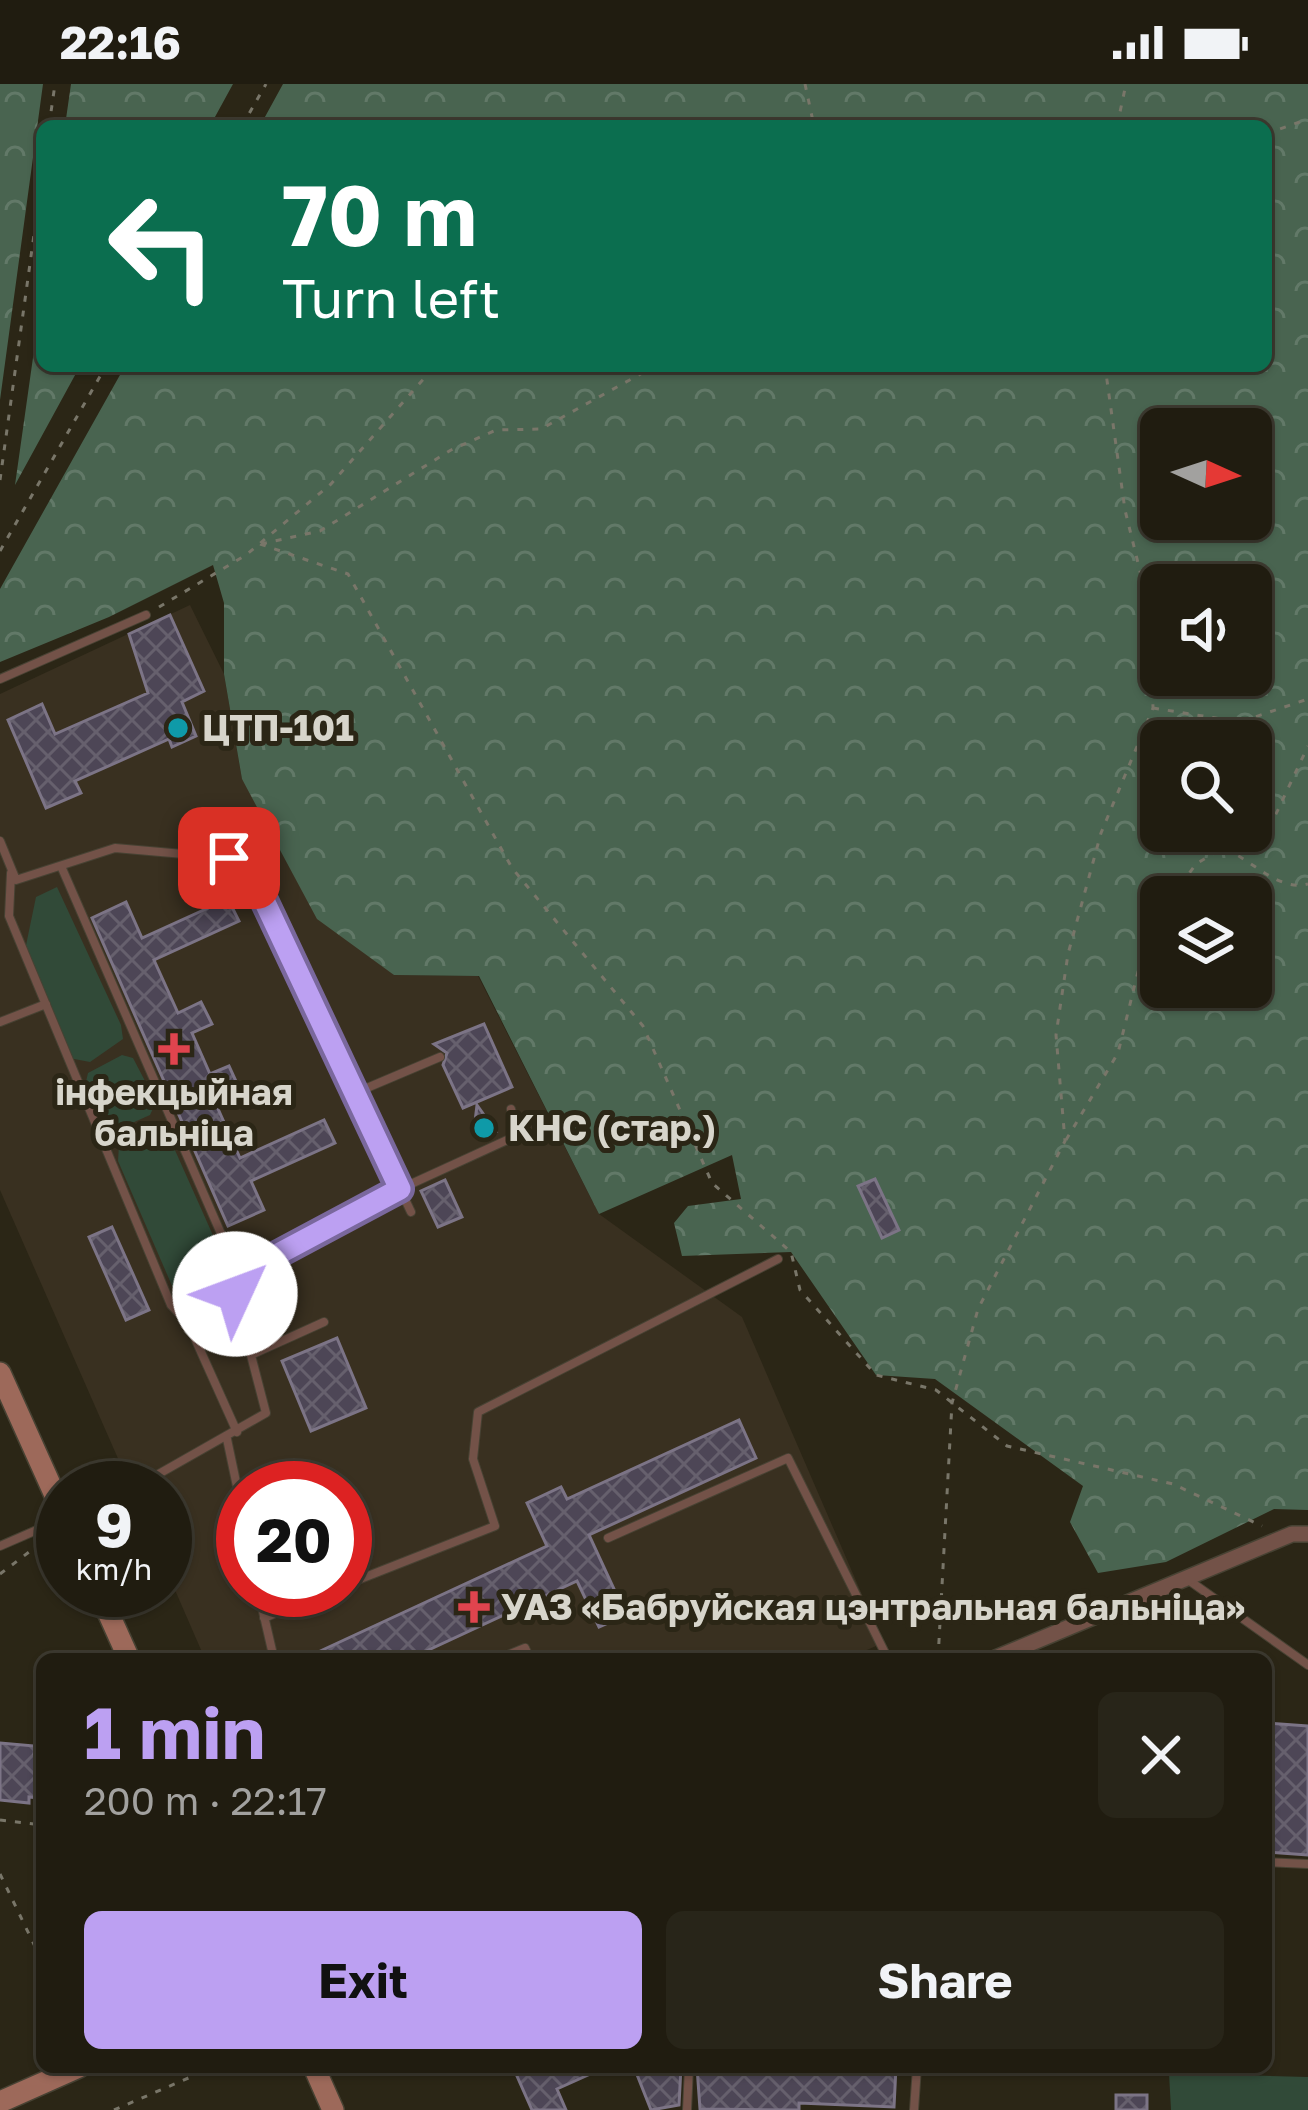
<!DOCTYPE html>
<meta charset="utf-8">
<style>
:root{--surface:#201c10;--page:#282519;--text:#f1f3f6;--muted:#a2a19f;--line:#3d3a30;--accent:#bca0f2}
body{margin:0;font-family:"Golos Text",sans-serif;background:var(--page);color:var(--text);height:100vh;display:flex;flex-direction:column;font-size:45px;white-space:nowrap}
*{box-sizing:border-box;margin:0}
p{font-size:39px;color:var(--muted)}
.icon{flex:none;width:66px;height:66px;fill:none;stroke:currentColor;stroke-width:2;stroke-linecap:round;stroke-linejoin:round}
.map{position:relative;flex:1;overflow:hidden}
.side{position:absolute;left:36px;top:1569px;width:1236px;height:420px;display:flex;flex-direction:column;background:var(--surface);border-radius:18px;box-shadow:0 3px 9px #0004,0 0 0 3px var(--line)}
.side>*{flex:none}
.hud{position:absolute;left:36px;top:36px;width:1236px;height:252px;border-radius:18px;box-shadow:0 3px 9px #0004,0 0 0 3px var(--line);background:#0b6e4f;color:#fff;overflow:hidden}
.needle{width:78px;rotate:93deg}
.controls{position:absolute;left:1140px;top:324px;display:grid;gap:24px}
.controls a{display:grid;place-items:center;width:132px;height:132px;border-radius:18px;background:var(--surface);box-shadow:0 3px 9px #0004,0 0 0 3px var(--line);font-size:60px}
.speed{position:absolute;left:36px;top:1377px;display:flex;gap:24px;font-size:60px;font-weight:700;text-align:center}
.speed>*{display:grid;place-content:center;width:156px;height:156px;border-radius:50%;background:var(--surface);box-shadow:0 3px 9px #0004,0 0 0 3px var(--line);line-height:1}
.speed small{font-size:30px;font-weight:400}
.speed .limit{border:18px solid #d22;background:#fff;color:#111}
.pin{position:absolute;display:grid;place-items:center;width:102px;height:102px;color:#fff;margin:-51px;border-radius:24px;box-shadow:0 6px 18px #0006}
.me{position:absolute;width:132px;margin:-66px;rotate:47deg;stroke-linejoin:round;filter:drop-shadow(0 0 9px #0008)}
.turn{display:flex;align-items:center;gap:42px;height:252px;padding:0 48px;font-size:54px}
.turn .icon{width:156px;height:156px;stroke-width:2.5}
.turn b{display:block;font-size:84px;line-height:102px}
.round{display:grid;place-items:center;flex:none;width:126px;height:126px;border-radius:18px;background:var(--page)}
.overview{display:flex;align-items:center;justify-content:space-between;height:204px;padding:0 48px}
h1{font-size:72px;font-weight:700;line-height:90px;color:var(--accent)}
.primary-button{display:flex;gap:24px;margin-top:auto;padding:24px 48px}
.primary-button a{flex:1;height:138px;border-radius:18px;background:var(--accent);color:#111;font-size:48px;font-weight:700;line-height:138px;text-align:center}
.primary-button a+a{background:var(--page);color:var(--text)}
.status{display:flex;justify-content:space-between;align-items:center;height:84px;padding:0 60px;background:var(--surface);direction:ltr}
.status svg{height:33px;fill:currentColor}
.map>svg:first-child{display:block}
</style>
<div class="status"><b>22:16</b><svg viewBox="0 0 49 12"><path d="M0 12V9h3v3zM5 12V6h3v6zM10 12V3h3v9zM15 12V0h3v12zM26 1h20v11H26zM47 4h2v5h-2z"/></svg></div>
<div class="map">
<svg width="1308" height="2026" viewBox="0 0 1308 2026">
<defs>
<pattern id="forest-crowns" width="20" height="18" patternUnits="userSpaceOnUse" patternTransform="scale(3)"><rect width="20" height="18" fill="#496450"/><path d="M2 6a3 3 0 1 1 6 0M12 15a3 3 0 1 1 6 0" fill="none" stroke="#627968"/></pattern>
<pattern id="building-cross-hatch" width="8" height="8" patternUnits="userSpaceOnUse" patternTransform="scale(3)"><rect width="8" height="8" fill="#4d4656"/><path d="M0 0l8 8M0 8l8-8" fill="none" stroke="#66606d"/></pattern>
</defs>
<rect width="100%" height="100%" fill="#2b2616"/>
<path fill="#393020" fill-rule="evenodd" d="M190,521L224,590L242,695L394,891L478,892L599,1130L742,1233L883,1559L846,1575H205L165,1483V1404H131L0,1106V610ZM243,1404H345V1506H243Z"/>
<path fill="#314a38" d="M57,803L121,941L123,955L90,978L69,974L25,866L36,813Z
M122,971L133,974L156,1018L150,1031L114,1047L101,1045L84,1006L88,989Z
M157,1040L166,1046L228,1185L226,1203L192,1218L176,1211L118,1077L119,1061Z
M1169,1989L1308,1993V2026H1171Z"/>
<path fill="url(#forest-crowns)" fill-rule="evenodd" d="M0,0H43L0,316Z
M71,0H233L210,42H65Z
M283,0H1308V1426L1274,1425L1166,1478L1098,1489L1070,1438L1083,1402L935,1295L876,1291L791,1168L682,1172L674,1139L688,1122L741,1115L732,1071L599,1130L479,892L394,891L317,835L242,695L224,590V519L213,481L109,533L0,578V505L125,282H1266V42H260ZM1161,345H1251V435H1161ZM1161,501H1251V591H1161ZM1161,657H1251V747H1161ZM1161,813H1251V903H1161Z
M42,210V282H80L15,401Z"/>
<path fill="url(#building-cross-hatch)" stroke="#7c7486" stroke-width="3" d="M170,531L204,607L182,618L196,652L172,663L169,655L75,697L81,709L46,724L8,636L42,620L55,650L148,609L129,550Z
M228,815L239,837L154,876L178,929L201,918L212,940L192,949L210,990L229,982L240,1006L215,1018L240,1074L324,1036L335,1059L251,1097L264,1126L228,1142L92,834L126,818L142,854Z
M484,940L512,1003L463,1024L443,981L447,969L434,960Z
M477,1021L496,1048L483,1054L474,1046Z
M875,1095L899,1146L882,1154L858,1102Z
M445,1096L462,1133L438,1143L421,1107Z
M112,1143L149,1226L126,1236L89,1153Z
M337,1254L366,1324L311,1347L282,1277Z
M739,1336L756,1374L589,1451L626,1531L599,1543L577,1497L409,1575H303L547,1462L527,1419L561,1403L567,1415Z
M1266,1639L1308,1642V1771L1266,1768Z
M0,1659L35,1662L34,1670L42,1671L40,1714L29,1713V1719L0,1716Z
M513,1983H606L557,2005L566,2026H532Z
M634,1983H681L679,2021L651,2026Z
M697,1983H896L894,2023L799,2019V2026L700,2025Z
M1116,2011H1147V2026H1116Z"/>
<g fill="none" stroke-linecap="round" stroke-linejoin="round">
<defs>
<path id="service" d="M0,595L146,531
M0,757L16,796L115,764L229,774L253,793L411,1128
M61,782L239,1191L235,1210L266,1329L134,1404
M11,789L9,832L171,1221L188,1239L237,1348
M0,938L46,920
M355,1009L440,973
M239,1191L400,1105L518,1051L511,1025
M253,1270L324,1238
M227,1355L243,1431
M608,1454L788,1374L888,1575
M0,1462L62,1435
M1187,1495L1308,1581
M345,1501L495,1442L473,1375L478,1328L778,1175
M258,1506L274,1575
M264,1534L332,1506
M498,1575L525,1564L530,1575
M1266,1778L1308,1780
M687,2026L689,1983
M914,2026L917,1983"/>
<path id="minor" d="M993,1575L1292,1450H1308"/>
<path id="secondary" d="M0,1289L63,1429
M98,1506L129,1575
M314,1983L333,2026
M0,2018L79,1983"/>
</defs>
<use href="#service" stroke="#474233" stroke-width="10"/>
<use href="#minor" stroke="#474233" stroke-width="18"/>
<use href="#secondary" stroke="#474233" stroke-width="24"/>
<path stroke="#797669" stroke-width="3" stroke-dasharray="6 9" stroke-linecap="butt" d="M805,0L814,42
M49,42L55,0
M242,42L266,0
M1117,42L1126,0
M1266,50L1308,35
M0,396L42,93
M260,460L348,490L512,784L643,942L712,1099L791,1168L800,1206L876,1291L936,1306L1007,1362L1173,1400L1262,1442
M261,460L320,447L451,366L496,346L541,345L655,282
M0,467L106,282
M159,523L246,471L331,400L435,282
M1153,624L1240,638L1308,615
M1251,747L1275,732L1308,662
M1225,765C1252,776 1279,808 1308,800
M1172,813L1196,780L1250,747
M1066,1056L1118,969L1148,847L1161,829
M0,1490L37,1462
M938,1575L952,1319L978,1225L1065,1057L1056,951L1068,870L1101,749L1153,624L1151,532L1125,426L1105,282
M0,1736L42,1741
M0,1790L42,1877
M114,2026L214,1983"/>
<use href="#service" stroke="#735248" stroke-width="8"/>
<use href="#minor" stroke="#735248" stroke-width="15"/>
<use href="#secondary" stroke="#9d695a" stroke-width="21"/>
</g>
<g fill="none" stroke-linecap="round" stroke-linejoin="round">
<defs>
<path id="route" d="M229,774L253,793L400,1105L239,1191L235,1210"/>
</defs>
<use href="#route" stroke="#7a689d" stroke-width="30"/>
<use href="#route" stroke="#bca0f2" stroke-width="21"/>
</g>
<g fill="#0f9aa8" stroke="#2b2616" stroke-width="4.5">
<circle cx="178" cy="644" r="12"/>
<circle cx="484" cy="1044" r="12"/>
</g>
<g fill="#e0444e" stroke="#2b2616" stroke-width="4.5">
<path d="M168 947h12v12h12v12h-12v12h-12v-12h-12v-12h12z"/>
<path d="M468 1505h12v12h12v12h-12v12h-12v-12h-12v-12h12z"/>
</g>
<g text-anchor="middle" stroke-width="10" stroke-linejoin="round" paint-order="stroke">
<g font-size="36" font-weight="bold" fill="#d7d5cb" stroke="#2b2616" text-anchor="start">
<text x="202" y="657">ЦТП-101</text>
<text x="174" y="1021" text-anchor="middle">інфекцыйная<tspan x="174" dy="41">бальніца</tspan></text>
<text x="508" y="1057">КНС (стар.)</text>
<text x="501" y="1536">УАЗ «Бабруйская цэнтральная бальніца»</text>
</g>
</g>
</svg>
<div class="controls">
<a><svg class="needle" viewBox="-14 -14 28 28"><path d="M0-13l5 13h-10z" fill="#e53935"/><path d="M0 13l5-13h-10z" fill="#a2a19f"/></svg></a>
<a><svg class="icon" aria-label="sound" viewBox="0 0 24 24"><path d="M4 9h4l5-4v14l-5-4H4zM17 9q2 3 0 6"/></svg></a>
<a><svg class="icon" aria-label="search" viewBox="0 0 24 24"><circle cx="10" cy="10" r="6"/><path d="M15 15l6 6"/></svg></a>
<a><svg class="icon" aria-label="layers" viewBox="0 0 24 24"><path d="M12 4l9 5-9 5-9-5zM3 14l9 5 9-5"/></svg></a>
</div>
<div class="speed"><div>9<small>km/h</small></div><div class="limit">20</div></div>
<div class="pin" style="left:229px;top:774px;background:#d93025"><svg class="icon" aria-label="arrive" viewBox="0 0 24 24"><path d="M6 21V4h12l-3 4 3 4H6"/></svg></div>
<svg class="me" style="left:235px;top:1210px" viewBox="-20 -20 40 40"><circle r="19" fill="#fff"/><path d="M0-13L10 11 0 6-10 11z" fill="#bca0f2"/></svg>
<div class="hud">
<div class="turn"><svg class="icon" aria-label="left" viewBox="0 0 24 24"><path d="M17 20v-9H6M10 6l-5 5 5 5"/></svg><div><b>70 m</b>Turn left</div></div>
</div>
<section class="side">
<div class="overview"><div><h1>1 min</h1><p>200 m · 22:17</p></div><a class="round"><svg class="icon" aria-label="close" viewBox="0 0 24 24"><path d="M6 6l12 12M18 6L6 18"/></svg></a></div>
<div class="primary-button"><a>Exit</a><a>Share</a></div>
</section>
</div>
